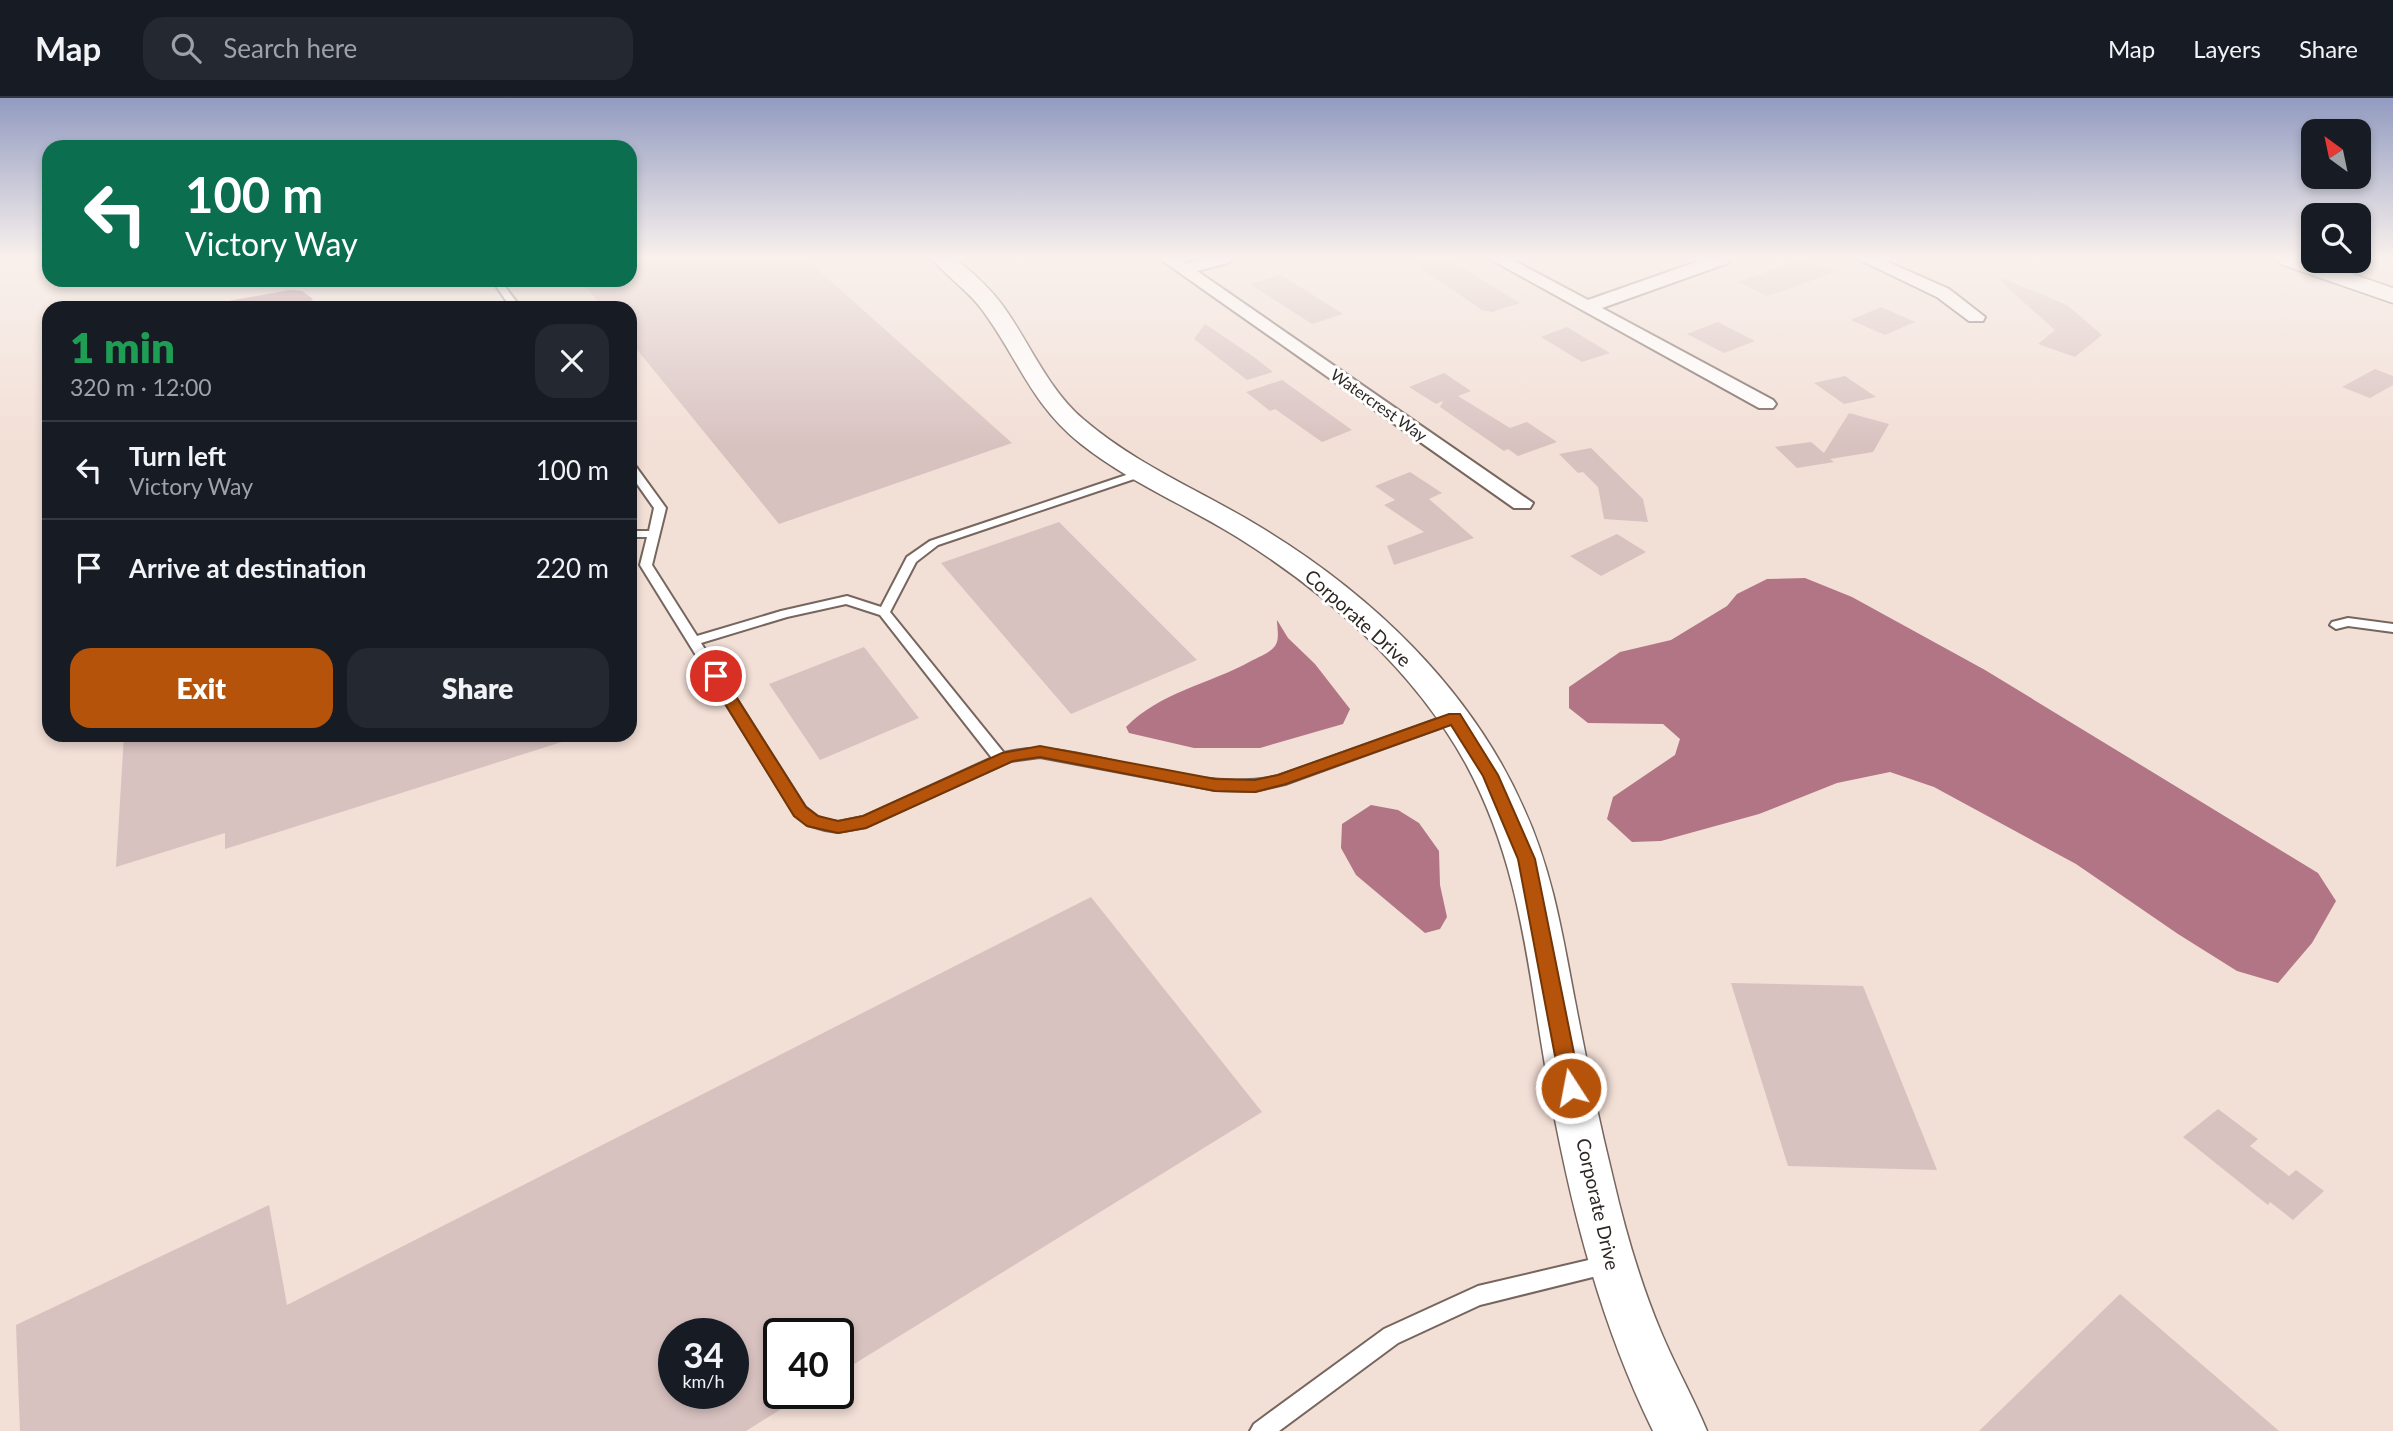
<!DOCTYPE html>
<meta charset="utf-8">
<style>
:root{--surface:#171b24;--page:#242831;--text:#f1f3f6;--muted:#9ea1a6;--line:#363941;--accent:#b45309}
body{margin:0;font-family:Lato,sans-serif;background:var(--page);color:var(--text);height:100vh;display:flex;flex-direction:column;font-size:26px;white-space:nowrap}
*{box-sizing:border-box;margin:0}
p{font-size:23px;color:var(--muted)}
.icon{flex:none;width:38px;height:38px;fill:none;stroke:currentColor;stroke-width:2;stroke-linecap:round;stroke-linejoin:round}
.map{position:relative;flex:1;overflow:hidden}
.details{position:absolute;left:42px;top:203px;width:595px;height:441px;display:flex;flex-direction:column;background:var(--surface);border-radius:21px;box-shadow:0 4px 10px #0003}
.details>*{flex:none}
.top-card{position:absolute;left:42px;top:42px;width:595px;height:147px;border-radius:21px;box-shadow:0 4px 10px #0003;background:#0b6e4f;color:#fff;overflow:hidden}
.needle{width:46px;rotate:327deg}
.tools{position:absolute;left:2301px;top:21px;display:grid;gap:14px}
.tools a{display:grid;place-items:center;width:70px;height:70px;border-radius:14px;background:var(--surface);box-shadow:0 4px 10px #0003;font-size:35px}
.speed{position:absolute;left:658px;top:1220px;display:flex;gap:14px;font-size:35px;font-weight:700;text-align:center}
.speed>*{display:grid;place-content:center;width:91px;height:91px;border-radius:50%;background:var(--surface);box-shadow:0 4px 10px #0003;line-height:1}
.speed small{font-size:18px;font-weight:400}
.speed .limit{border:4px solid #111;border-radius:10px;background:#fff;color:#111}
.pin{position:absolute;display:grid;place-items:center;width:60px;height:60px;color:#fff;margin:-30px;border:4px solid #fff;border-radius:50%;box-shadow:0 2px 7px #0007}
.me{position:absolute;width:77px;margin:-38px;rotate:349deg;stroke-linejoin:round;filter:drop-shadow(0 0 5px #0008)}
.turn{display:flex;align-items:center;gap:24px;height:147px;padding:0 28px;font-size:32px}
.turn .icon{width:91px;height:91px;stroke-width:2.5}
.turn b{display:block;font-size:49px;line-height:60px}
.round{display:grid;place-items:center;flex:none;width:74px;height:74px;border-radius:21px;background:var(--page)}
.headline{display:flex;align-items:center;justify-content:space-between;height:119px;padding:0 28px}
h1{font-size:42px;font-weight:800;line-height:52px;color:#1e9e55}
.primary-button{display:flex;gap:14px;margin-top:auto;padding:14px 28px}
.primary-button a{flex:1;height:80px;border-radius:21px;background:var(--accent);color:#fff;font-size:28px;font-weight:800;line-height:80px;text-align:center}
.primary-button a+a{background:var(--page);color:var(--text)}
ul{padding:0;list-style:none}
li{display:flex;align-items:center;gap:21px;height:98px;padding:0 28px;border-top:2px solid var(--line)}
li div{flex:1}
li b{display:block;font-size:26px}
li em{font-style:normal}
header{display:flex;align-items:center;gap:42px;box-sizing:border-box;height:98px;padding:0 35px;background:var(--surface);border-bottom:2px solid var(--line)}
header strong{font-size:33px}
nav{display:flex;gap:38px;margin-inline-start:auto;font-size:24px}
.search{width:490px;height:63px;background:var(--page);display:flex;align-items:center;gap:18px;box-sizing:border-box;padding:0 24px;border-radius:21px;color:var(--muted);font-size:26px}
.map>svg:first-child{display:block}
</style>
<header>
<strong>Map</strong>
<div class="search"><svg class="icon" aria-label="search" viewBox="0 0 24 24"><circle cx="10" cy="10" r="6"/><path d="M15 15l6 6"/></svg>Search here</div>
<nav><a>Map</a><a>Layers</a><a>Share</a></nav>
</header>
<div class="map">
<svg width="2393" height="1333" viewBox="0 0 2393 1333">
<rect width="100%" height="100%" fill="#f2dfd6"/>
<path fill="#b17585" d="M290,192L302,193L313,201L303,210H190Z
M1805,480L1852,499L1985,572L2318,775L2336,803L2312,845L2278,885L2237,873L2178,836L2076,766L1934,689L1890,674L1837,685L1759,716L1661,743L1632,744L1607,721L1613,699L1675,657L1680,641L1663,626L1588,625L1569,610V589L1620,554L1671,542L1727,508L1737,496L1767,481Z
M1277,522L1288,540L1315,566L1350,611L1343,626L1260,650H1194L1129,635L1126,629C1160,594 1210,586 1251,563C1259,559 1270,555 1275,548C1280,541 1277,530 1277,522Z
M1371,707L1398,712L1419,725L1439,753L1440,787L1447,819L1440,831L1425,835L1356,777L1341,750L1342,726Z"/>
<path fill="#d8c2c0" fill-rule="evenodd" d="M630,161H806L1012,345L779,426L630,243V210H603L585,188L607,182H630Z
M1407,161H1448L1520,205L1492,214L1482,212Z
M1804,161L1836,174L1767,198L1738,184Z
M1281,177L1343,216L1312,226L1250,186Z
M2002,180L2067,207L2102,237L2075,259L2038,246L2055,232L2000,183Z
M1881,209L1915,224L1885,237L1851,222Z
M1718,224L1755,243L1724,255L1687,236Z
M1205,226L1254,259L1273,274L1247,282L1194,241Z
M1567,229L1610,255L1582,264L1541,239Z
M2375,271L2393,278V287L2370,300L2342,289Z
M1444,275L1471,293L1458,298L1510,330L1527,324L1557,344L1518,358L1508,351L1504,353L1440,309L1443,303L1436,306L1409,289Z
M1845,278L1876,299L1844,306L1814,285Z
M1282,282L1352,332L1322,344L1275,311L1270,313L1246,294Z
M1849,315L1889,326L1873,354L1830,361L1834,364L1797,370L1775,349L1811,344L1824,355Z
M1591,350L1643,401L1648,424L1604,421L1598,389L1583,374L1578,375L1559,356Z
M1410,374L1442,395L1429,401L1474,440L1394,467L1387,448L1424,434L1384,407L1395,402L1375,388Z
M1059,424L1197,562L1071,616L941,465Z
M1617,436L1646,454L1601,478L1570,458Z
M864,549L919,620L820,662L769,586Z
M124,637H567L568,642L225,751V735L116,769Z
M1091,799L1262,1014L838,1276V1236H779V1295H807L746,1333H20L16,1227L269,1107L287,1207ZM674,1236H733V1295H674Z
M1731,885L1863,888L1937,1072L1788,1068Z
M2218,1011L2258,1041L2250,1048L2289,1078L2296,1072L2324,1093L2293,1122L2270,1104L2268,1107L2183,1039Z
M2120,1196L2279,1333H1979Z"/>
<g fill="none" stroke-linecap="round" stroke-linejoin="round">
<defs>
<path id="service" d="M492,182H500L521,210H511Z
M630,365L634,366L666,410L652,467L697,538L781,513L847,498L881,509L907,459L930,443L1141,372H1149V376L938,447L916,464L890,514L1004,655C1036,647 1057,652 1089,658C1149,670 1218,692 1278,678L1449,617L1454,615L1461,620L1459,623L1285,686L1255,693L1215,692L1040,659L1011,663L866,729L838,734L825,732L808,727L795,717L640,467L647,439H630V433H649L654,410L630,376ZM846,506L880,517L992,660L863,719L838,724L826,722L818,719L805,709L701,545L787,519Z
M2348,520L2393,526V534L2348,528L2336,531L2330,527L2332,524Z
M1610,1157L1617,1159L1620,1166L1617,1173L1480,1207L1398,1245L1279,1333H1250L1254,1326L1384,1231L1478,1188Z"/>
<path id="minor" d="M1160,161H1180L1186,166L1202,161H1230L1228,165L1197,173L1533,405L1530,410H1514Z
M1490,161H1511L1588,202L1705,161H1730L1728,165L1602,210L1773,302L1776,306L1773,310H1759Z
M1858,161H1881L1949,191L1985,219L1983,223H1969L1937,199Z"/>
<path id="tertiary" d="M932,161H956C973,175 990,190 1003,208C1030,245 1047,290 1083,321C1135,366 1199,392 1257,427C1369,494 1471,590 1524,711C1553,774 1563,840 1576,908C1587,966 1599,1023 1613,1080C1625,1132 1640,1184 1661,1234C1675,1268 1693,1299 1707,1333H1653C1597,1219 1568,1098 1546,973C1527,864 1520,766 1466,666C1414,572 1327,495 1237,439C1185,407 1129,384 1081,346C1031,306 1019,262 983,213C969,193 948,180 932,161Z
M2277,161H2309L2393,190V205L2280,166Z"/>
</defs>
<use href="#service" stroke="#76665e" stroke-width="4"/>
<use href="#minor" stroke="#76665e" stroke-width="4"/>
<use href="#tertiary" stroke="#76665e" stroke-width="3"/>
<use href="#service" fill="#fff" fill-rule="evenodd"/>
<use href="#minor" fill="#fff" fill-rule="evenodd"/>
<use href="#tertiary" fill="#fff" fill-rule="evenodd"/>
</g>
<linearGradient id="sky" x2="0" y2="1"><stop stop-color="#929bc0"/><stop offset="0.46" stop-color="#f9f1ed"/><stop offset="1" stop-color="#f9f1ed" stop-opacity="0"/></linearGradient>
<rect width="2393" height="348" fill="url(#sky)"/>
<path fill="#b45309" stroke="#753606" stroke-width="2" d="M716,573L721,575L806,709L818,718L838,723L863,718L1002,655L1040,648L1215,681L1255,682L1278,677L1449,616H1460L1498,677L1535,761L1581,990L1578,996L1571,999L1564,996L1561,990L1518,761L1483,678L1451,627L1286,686L1255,694L1215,693L1040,659L1013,663L866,730L838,735L807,728L794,718L708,578Z"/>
<g text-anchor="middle" stroke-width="6" stroke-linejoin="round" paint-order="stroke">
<g font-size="16" fill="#2e2723" stroke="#fff">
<text transform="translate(1379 307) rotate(35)" y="6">Watercrest Way</text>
</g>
<g font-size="19" fill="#2e2723" stroke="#fff">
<text transform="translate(1358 520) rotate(42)" y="7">Corporate Drive</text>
<text transform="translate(1598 1106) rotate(77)" y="7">Corporate Drive</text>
</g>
</g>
</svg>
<div class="tools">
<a><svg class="needle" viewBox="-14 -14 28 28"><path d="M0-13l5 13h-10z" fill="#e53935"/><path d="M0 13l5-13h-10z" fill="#9ea1a6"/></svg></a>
<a><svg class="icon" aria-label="search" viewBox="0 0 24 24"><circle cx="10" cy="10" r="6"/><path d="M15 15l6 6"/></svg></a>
</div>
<div class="speed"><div>34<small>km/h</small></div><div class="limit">40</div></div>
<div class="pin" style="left:716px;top:578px;background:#d93025"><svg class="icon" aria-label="arrive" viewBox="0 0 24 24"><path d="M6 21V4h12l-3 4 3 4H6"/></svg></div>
<svg class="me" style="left:1571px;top:990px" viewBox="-20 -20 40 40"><circle r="17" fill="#b45309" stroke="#fff" stroke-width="3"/><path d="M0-11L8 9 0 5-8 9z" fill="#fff"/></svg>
<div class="top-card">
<div class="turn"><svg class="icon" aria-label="left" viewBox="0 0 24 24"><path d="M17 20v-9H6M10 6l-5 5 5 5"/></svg><div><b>100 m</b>Victory Way</div></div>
</div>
<section class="details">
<div class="headline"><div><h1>1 min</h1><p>320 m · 12:00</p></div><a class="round"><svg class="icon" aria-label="close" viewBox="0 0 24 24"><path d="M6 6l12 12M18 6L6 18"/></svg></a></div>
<ul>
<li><svg class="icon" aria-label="left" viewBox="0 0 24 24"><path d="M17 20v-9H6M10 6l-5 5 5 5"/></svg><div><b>Turn left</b><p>Victory Way</p></div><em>100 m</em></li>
<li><svg class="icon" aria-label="arrive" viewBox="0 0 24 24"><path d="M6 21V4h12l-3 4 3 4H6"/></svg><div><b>Arrive at destination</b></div><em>220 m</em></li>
</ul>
<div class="primary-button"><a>Exit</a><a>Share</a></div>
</section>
</div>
